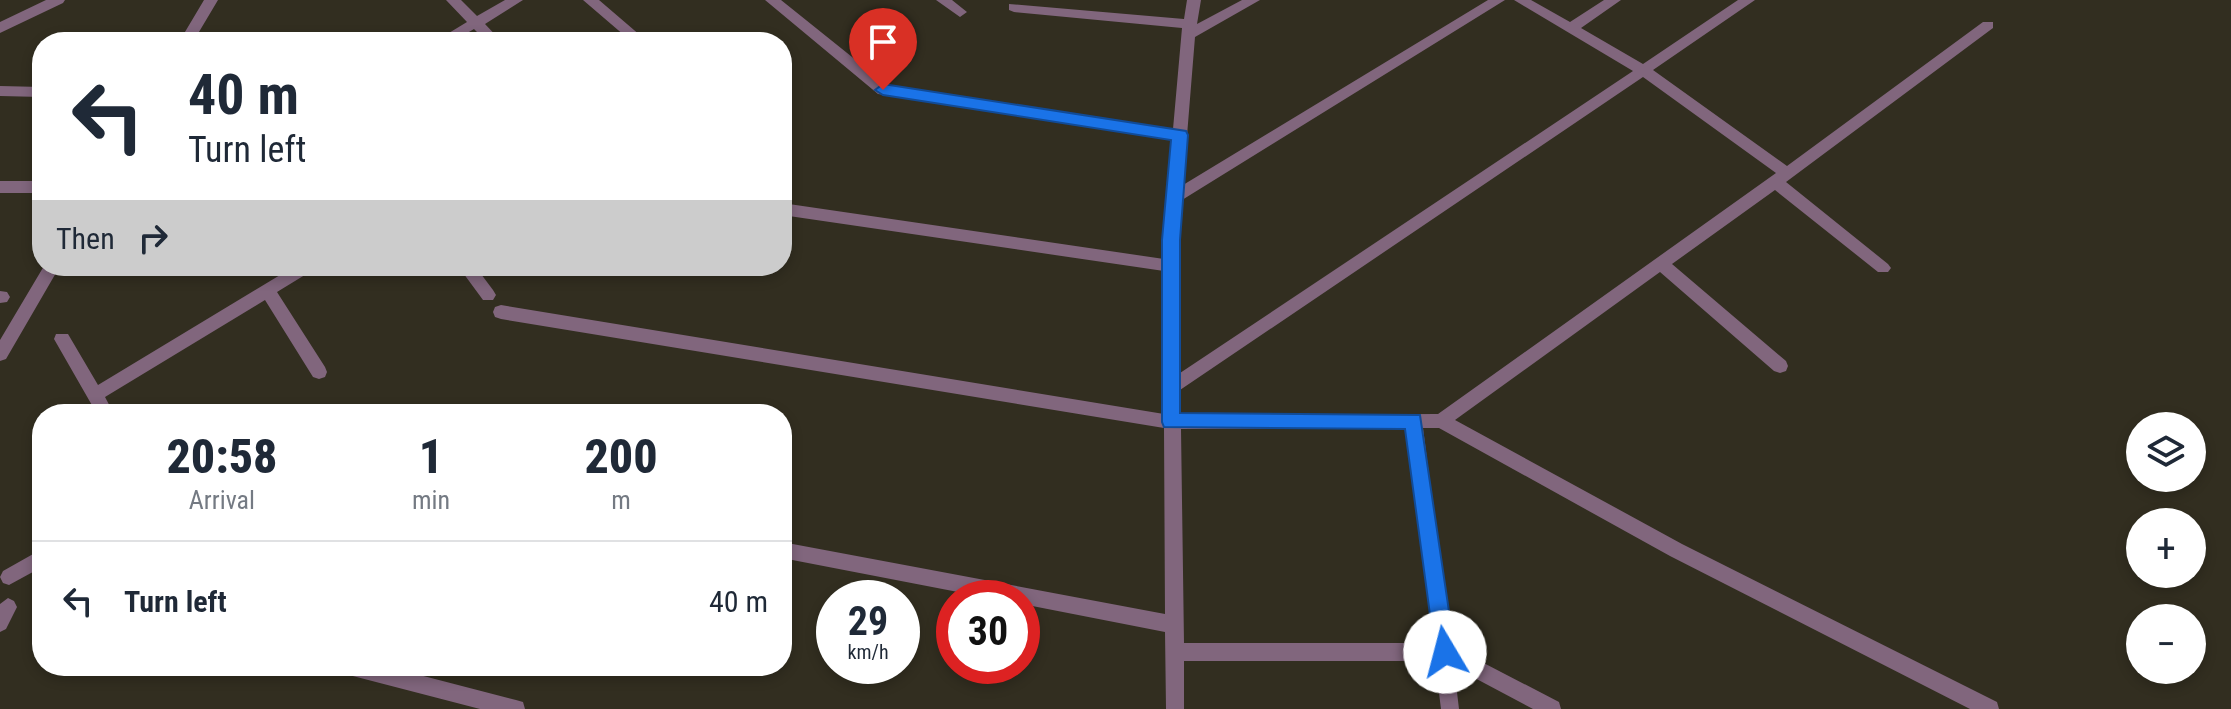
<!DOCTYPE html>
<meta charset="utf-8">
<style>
:root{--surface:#fff;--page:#f6f6f7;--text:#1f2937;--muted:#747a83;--line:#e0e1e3}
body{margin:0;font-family:"Roboto Condensed",sans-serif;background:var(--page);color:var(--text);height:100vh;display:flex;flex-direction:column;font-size:30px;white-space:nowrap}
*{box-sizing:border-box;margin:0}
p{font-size:26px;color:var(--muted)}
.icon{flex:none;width:44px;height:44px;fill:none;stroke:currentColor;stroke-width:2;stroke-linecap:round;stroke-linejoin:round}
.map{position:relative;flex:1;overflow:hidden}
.side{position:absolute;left:32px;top:404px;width:760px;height:272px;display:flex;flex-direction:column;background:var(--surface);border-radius:32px;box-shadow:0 4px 12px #0003}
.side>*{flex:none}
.banner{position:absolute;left:32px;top:32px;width:760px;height:244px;border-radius:32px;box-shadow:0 4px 12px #0003;background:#fff;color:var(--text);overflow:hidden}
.buttons{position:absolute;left:2126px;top:412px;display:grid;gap:16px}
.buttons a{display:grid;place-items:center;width:80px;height:80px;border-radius:50%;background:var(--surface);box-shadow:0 4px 12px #0003;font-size:40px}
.speed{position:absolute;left:816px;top:580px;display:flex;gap:16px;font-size:40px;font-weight:700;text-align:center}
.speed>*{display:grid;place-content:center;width:104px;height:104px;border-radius:50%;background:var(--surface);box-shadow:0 4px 12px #0003;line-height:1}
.speed small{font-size:20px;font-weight:400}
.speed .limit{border:12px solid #d22;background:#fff;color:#111}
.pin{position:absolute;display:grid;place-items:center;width:68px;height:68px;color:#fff;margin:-82px -34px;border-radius:50% 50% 50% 0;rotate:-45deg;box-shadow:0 0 8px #0007}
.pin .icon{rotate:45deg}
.me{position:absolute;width:88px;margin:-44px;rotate:352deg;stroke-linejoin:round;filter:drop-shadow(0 0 6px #0008)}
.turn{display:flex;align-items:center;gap:28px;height:168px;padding:0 24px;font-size:36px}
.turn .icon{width:104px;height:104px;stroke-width:2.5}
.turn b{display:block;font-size:56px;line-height:68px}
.then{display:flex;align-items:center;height:76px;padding:0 24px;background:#0003;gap:16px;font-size:30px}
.eta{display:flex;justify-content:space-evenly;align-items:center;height:136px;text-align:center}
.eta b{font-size:48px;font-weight:800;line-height:56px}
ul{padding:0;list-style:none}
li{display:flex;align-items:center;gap:24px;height:120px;padding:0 24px;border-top:2px solid var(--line)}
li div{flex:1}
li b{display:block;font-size:30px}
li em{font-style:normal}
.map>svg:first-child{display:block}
</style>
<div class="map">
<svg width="2231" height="709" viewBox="0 0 2231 709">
<rect width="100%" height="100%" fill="#322e20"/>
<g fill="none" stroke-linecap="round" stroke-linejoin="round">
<path fill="#81667d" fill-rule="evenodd" d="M46,0H65L63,3L0,33V22Z
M446,0H461L477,16L505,0H523L485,24L502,42H487L474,29L452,42H434L467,22Z
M583,0H599L648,42H632Z
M765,0H781L887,85L1173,129L1182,28L1014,12L1009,10V4L1184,19L1187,0H1201L1197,24L1242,0H1260L1195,37L1183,185L1488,0H1505L1182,200L1179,240L1180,373L1633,71L1514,0H1531L1570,22L1604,0H1621L1581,28L1643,64L1738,0H1755L1653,70L1787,166L1983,22H1993V28L1786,182L1888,264L1891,268L1888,272H1878L1775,190L1672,264L1786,361L1788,366L1786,371L1780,373L1774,371L1660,272L1455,420L1682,544L1997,702L1999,709H1970L1670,556L1439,428H1423L1451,646L1559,702L1561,709H1533L1454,667L1459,709H1441L1435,661H1184V709H1166L1165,632L1022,604V598H989L782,558V542L1165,614L1164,428L501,319L495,317L493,312L495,307L501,305L1164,414V271L782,215V203L1164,259L1172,139L878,94ZM1643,77L1776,173L1438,414L1181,415L1180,390ZM1407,428L1433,643H1184L1181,429Z
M936,0H952L967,12L960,17Z
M0,86L42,87V97L0,96Z
M0,181H42V193H0Z
M295,266H316L313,270L277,292L325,367L327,372L325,377L319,379L313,377L265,300L105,397L114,414H97L54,339L56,334H68L98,385Z
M458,266H475L493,290L496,295L493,300H483Z
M0,291L7,292L10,297L7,302L0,303Z
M42,549V567L9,585L3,583L0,577L3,571Z
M8,598L14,601L17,607L6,629L0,632V604Z
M340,666H385L516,700L523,702L525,709H480L349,675L342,672Z"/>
<path fill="#81667d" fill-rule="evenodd" d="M204,0H218L193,42H179Z
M44,266H60L6,359L0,361V340Z"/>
</g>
<path fill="#1a73e8" stroke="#114b97" stroke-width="2" d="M883,84L1186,131L1188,135L1180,240V413L1420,415L1455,652L1452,659L1445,662L1438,659L1435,652L1405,429L1164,427L1162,422V240L1171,140L883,95L875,90Z"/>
</svg>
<div class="buttons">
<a><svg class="icon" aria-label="layers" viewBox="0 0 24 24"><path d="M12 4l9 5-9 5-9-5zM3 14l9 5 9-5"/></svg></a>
<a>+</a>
<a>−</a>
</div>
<div class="speed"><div>29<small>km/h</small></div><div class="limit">30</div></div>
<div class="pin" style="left:883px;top:90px;background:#d93025"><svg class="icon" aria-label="arrive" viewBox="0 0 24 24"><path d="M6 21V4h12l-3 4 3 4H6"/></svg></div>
<svg class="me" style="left:1445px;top:652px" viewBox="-20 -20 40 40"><circle r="19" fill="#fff"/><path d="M0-13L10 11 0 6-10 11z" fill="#1a73e8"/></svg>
<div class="banner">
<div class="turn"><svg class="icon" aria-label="left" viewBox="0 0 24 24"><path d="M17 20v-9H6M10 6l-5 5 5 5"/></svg><div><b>40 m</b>Turn left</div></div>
<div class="then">Then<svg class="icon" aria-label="right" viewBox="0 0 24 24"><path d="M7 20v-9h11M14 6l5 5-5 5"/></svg></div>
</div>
<section class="side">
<div class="eta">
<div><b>20:58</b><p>Arrival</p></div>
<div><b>1</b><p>min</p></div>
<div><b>200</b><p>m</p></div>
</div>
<ul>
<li><svg class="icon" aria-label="left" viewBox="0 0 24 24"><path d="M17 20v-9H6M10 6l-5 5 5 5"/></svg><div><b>Turn left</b></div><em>40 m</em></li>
</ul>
</section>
</div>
